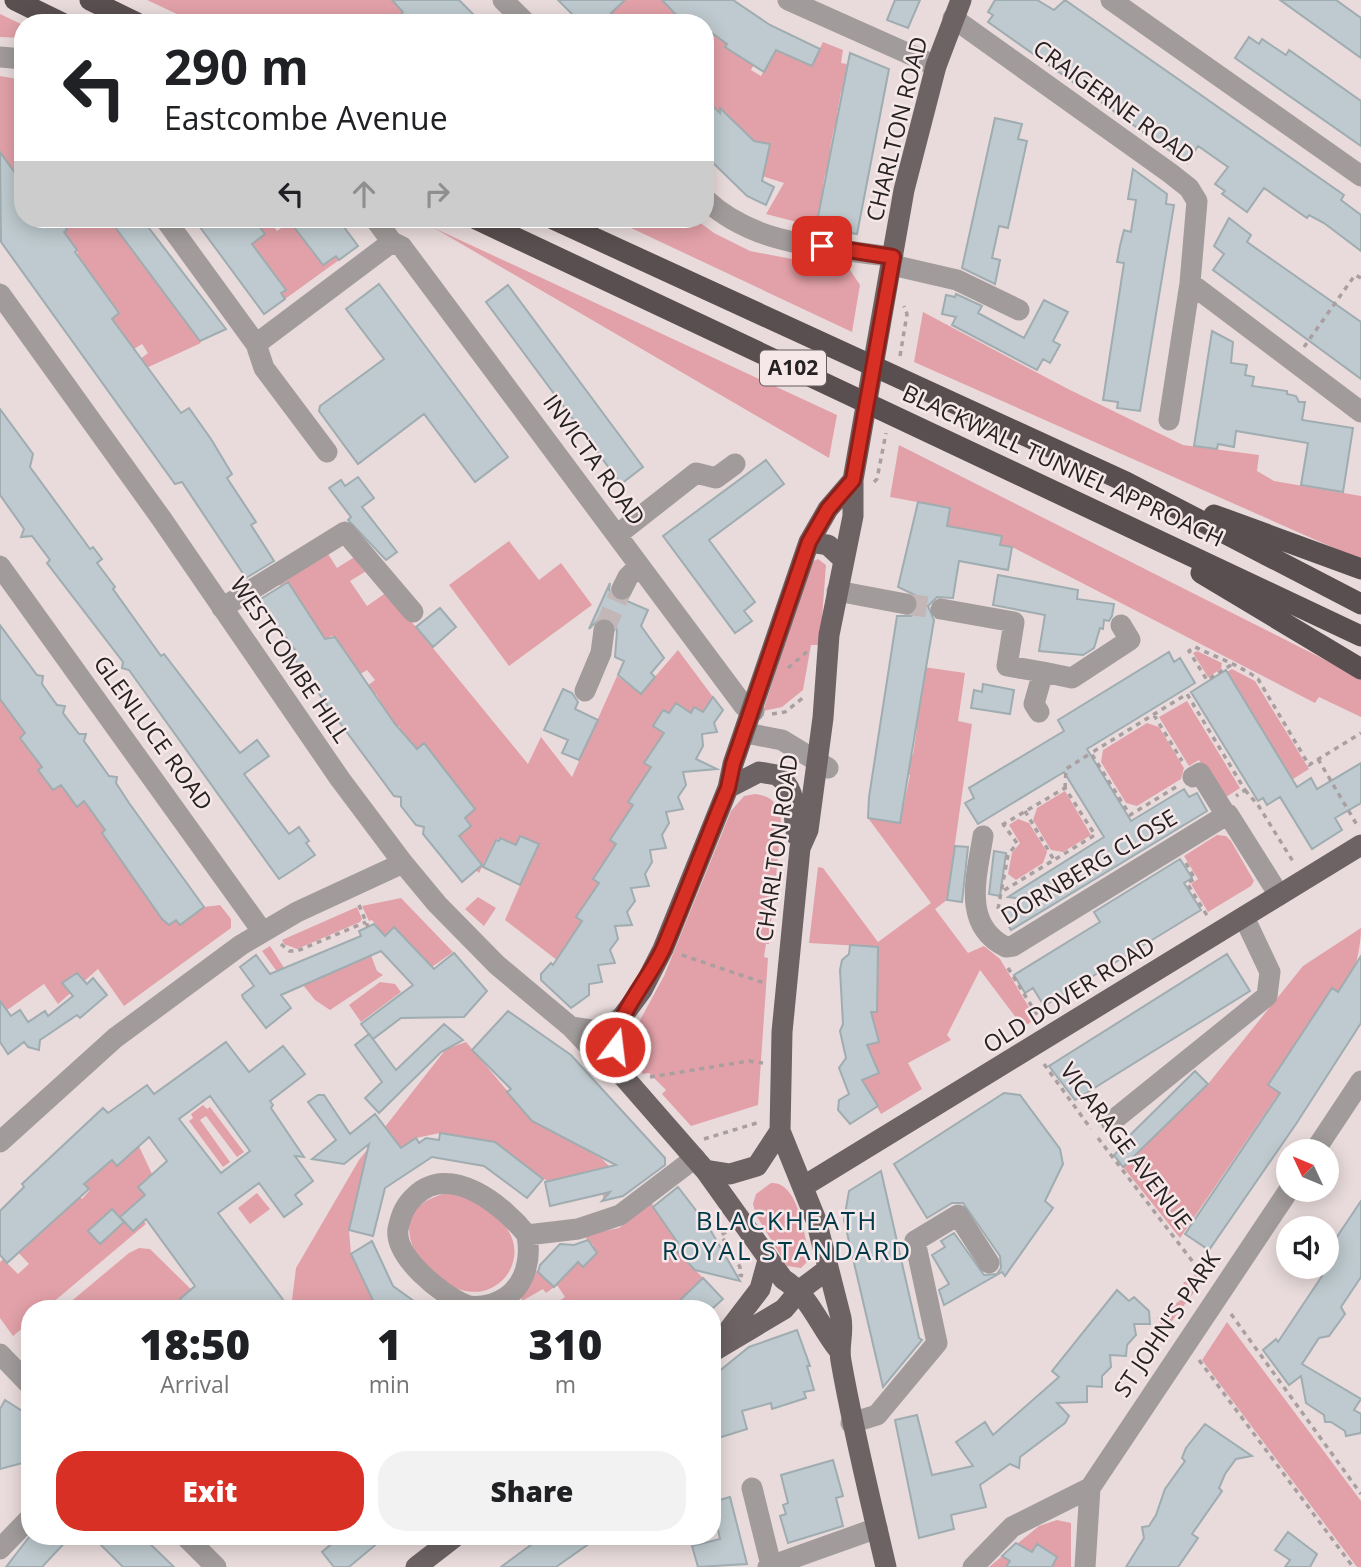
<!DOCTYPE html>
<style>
:root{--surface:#fff;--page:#f2f2f2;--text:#202124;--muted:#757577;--accent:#d93025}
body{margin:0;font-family:"Open Sans",sans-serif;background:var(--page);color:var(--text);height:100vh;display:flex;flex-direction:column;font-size:26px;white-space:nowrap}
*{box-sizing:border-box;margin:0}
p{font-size:23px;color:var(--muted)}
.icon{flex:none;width:38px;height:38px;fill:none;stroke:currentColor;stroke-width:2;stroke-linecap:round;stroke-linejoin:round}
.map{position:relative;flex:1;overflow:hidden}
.panel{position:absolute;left:21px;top:1300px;width:700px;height:245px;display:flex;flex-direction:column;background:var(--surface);border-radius:28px;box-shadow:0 4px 18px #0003}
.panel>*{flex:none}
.banner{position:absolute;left:14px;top:14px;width:700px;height:214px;border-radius:28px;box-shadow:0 4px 18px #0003;background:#fff;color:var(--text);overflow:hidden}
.needle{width:46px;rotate:314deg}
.tools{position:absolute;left:1276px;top:1139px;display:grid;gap:14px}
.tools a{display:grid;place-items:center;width:63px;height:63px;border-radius:50%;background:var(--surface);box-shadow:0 4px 18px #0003;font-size:35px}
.pin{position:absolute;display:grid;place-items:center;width:60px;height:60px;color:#fff;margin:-30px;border-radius:14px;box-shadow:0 4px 10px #0006}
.me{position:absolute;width:77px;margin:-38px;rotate:15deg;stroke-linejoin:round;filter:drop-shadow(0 0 5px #0008)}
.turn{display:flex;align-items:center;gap:24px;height:147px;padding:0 35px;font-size:32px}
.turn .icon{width:91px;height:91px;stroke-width:2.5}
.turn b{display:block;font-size:49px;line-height:60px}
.lanes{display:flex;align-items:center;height:66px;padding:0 35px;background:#0003;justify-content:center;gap:35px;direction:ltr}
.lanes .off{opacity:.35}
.eta{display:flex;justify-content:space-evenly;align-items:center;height:119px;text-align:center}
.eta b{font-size:42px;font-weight:800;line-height:49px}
.action{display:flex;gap:14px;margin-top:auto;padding:14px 35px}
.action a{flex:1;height:80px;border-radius:28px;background:var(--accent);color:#fff;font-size:28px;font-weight:800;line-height:80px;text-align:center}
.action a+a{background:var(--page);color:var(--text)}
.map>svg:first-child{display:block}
</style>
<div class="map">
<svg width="1361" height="1567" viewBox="0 0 1361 1567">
<rect width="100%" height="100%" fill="#e9dbdc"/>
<path fill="#e2a1a8" d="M147,0H392L395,3L416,0L397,18L401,23H196Z
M624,0H669L681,8L675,15L684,23H621L611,13Z
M0,14L23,25V38L0,37Z
M705,28L735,30L725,47L743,58L763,47L751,70L761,76L776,49L811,66L823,42L843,50L841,63L847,64L845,76L860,79L857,95L841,92L837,114L853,117L850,130L834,128L830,149L846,152L836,176L825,174L823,186L838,188L837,196L822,194L816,227L766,214L784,183L753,173L752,139L745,131L723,140L737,125L722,110L707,125L713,107L705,99Z
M0,76L23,80V183L2,198L0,191L18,178L11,167L0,175Z
M59,219H109L201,343L131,375L127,369L148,353L142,344L134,349L105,339L119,328L112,319L120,313L113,304L91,320L77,250L71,242L54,237L67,230Z
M236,219H268L277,231L293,219H300L293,225L323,265L336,256L339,260L285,299L281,293L286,289L276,277L271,280C265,254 247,241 227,225Z
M612,219H695L714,233L750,251L850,270L860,285L852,332Z
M434,228L837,415L829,458Z
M923,312L1068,389L1183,445L1259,455L1257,471L1274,481L1361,496V560L914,362Z
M899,445L1361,678V717L1319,697L1315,703L1012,547L1000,545L1002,537L947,526L950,508L890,497Z
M509,541L539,580L561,563L592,605L509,666L449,585Z
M328,554L337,568L356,556L368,570L350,581L367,606L387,592L528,764L541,737L572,777L617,676L641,693L678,650L713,697L703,712L694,707L691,713L676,703L669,713L663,710L653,726L679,743L659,741L644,762L659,773L642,780L628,801L643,811L610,840L625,850L608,857L593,879L608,889L576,917L591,927L574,933L559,955L574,966L571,971L505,920L538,844L520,836L516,845L500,838L495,840L479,873L469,864L476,858L459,836L471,826L465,818L475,809L424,743L400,761L406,735L399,731L400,727L394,724L376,694L354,696L375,680L367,670L359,675L336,637L331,636L318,645L321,633L288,581L280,586L277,582Z
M818,559L826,565L820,645H811L803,690L782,707L763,711L811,562Z
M1197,651L1222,663L1221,669L1208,677L1193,653Z
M917,666L965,673L958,721L972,724L947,900L935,909L968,953L984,946L1000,959L1036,1019L1023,1027L980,970L947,1035L951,1040L908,1063L922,1089L881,1114L862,1080L879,1073L867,1045L879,1042L871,1012H876L877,947L809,943L818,867L823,868L878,942L931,903L868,818L900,823L910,775L900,773L903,754L913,755L917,728L908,726L911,706L920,707L924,681Z
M1232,669L1255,681L1309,769L1293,779L1227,672Z
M0,683L4,705L19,725L33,728L20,738L35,759L49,749L53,790L70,778L78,789L69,796L76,806L86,800L109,827L102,833L162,919L176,920L180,925L204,907L220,905L231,919V928L124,1006L98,969L58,1004L44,984L0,1015Z
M1187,701L1240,788L1223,799L1199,760L1189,766L1159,717Z
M1147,723L1159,727L1184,768L1181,779L1137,806L1126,803L1101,762L1103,750Z
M1065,791L1091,835L1063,852L1051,850L1033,820L1037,808Z
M755,794C772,796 780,805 781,822L774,899H770L769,911L772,912L769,944H766L764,957L768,958L758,1105L691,1126L662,1094L666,1090L649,1073L643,1074L629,1057L626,1046L664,976L731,811L744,796Z
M1018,819L1029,823L1047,852L1043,863L1016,880L1008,874L1012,853L1020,843L1009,825Z
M1217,835L1226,836L1231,841L1254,881L1251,886L1208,912L1191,884L1198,879L1184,856Z
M478,897L496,908L484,926L465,909Z
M401,898L453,952L432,967L394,927L385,936L372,920L369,921L362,906Z
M357,907L362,919L360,922L297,949L284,944L282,940Z
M1361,928C1361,952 1353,968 1352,991L1297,1041L1286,1058L1300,1068L1279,1067L1268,1085L1283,1094L1280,1099L1276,1097L1180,1238L1123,1167L1208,1084L1303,966Z
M270,946L292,980L286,984L262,951Z
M369,950L377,971L383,975L330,1010L315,1000L303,985Z
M380,982L395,984L401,992L361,1022L349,1005Z
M466,1042L533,1121L602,1159L620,1177L607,1181L611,1199L604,1201L599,1177L594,1171L547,1181L503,1149L440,1133L416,1138L375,1164L360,1183L349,1230L351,1254L383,1309H305L292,1300L296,1268L359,1160L446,1049Z
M203,1105L207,1109L210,1107L244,1152L237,1157L206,1116L200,1120L230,1162L223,1167L189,1121L193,1118L191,1114Z
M136,1140L152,1174L163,1187L140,1216L146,1224L45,1309H30V1322L13,1336L0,1318V1262L3,1259L18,1274L29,1264L0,1233L59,1216L79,1196L82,1199L90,1190L80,1179L95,1167L99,1171L112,1160L116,1165Z
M771,1183C798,1181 804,1233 809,1254L808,1261L801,1268L787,1266L756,1215L753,1204L756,1194Z
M452,1192C480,1201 523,1226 513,1262C510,1274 501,1284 489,1289C439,1310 359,1209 452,1192Z
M257,1193L270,1209L250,1224L238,1208Z
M650,1201L679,1241L672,1246L703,1278L671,1309H556L553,1305L565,1297L557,1285L546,1293L543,1289L522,1301L521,1297L537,1270L554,1287L594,1246L583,1235L619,1228Z
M139,1248L150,1249L211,1309H62L129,1253Z
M1196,1274L1202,1282L1165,1330L1157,1318L1190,1293L1183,1283Z
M1227,1322L1361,1501V1567H1357L1202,1360Z
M1057,1520L1071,1523V1567H989L1039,1526Z"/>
<path fill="#becacf" stroke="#9facb0" stroke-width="2" fill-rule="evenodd" d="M392,0H459L482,23H393L403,12Z
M558,0H625L611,13L621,23H581Z
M662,0H733L770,25L820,49L812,66L776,50L764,72L725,47L727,44L705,28V23H684Z
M895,0H920L908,28L887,20Z
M995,0H1037L1054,10L1065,0L1344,195L1341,200L1361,215V251L1324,223L1309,215L1307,218L1264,188L1247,212L1222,194L1225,191L1215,184L1228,167L1198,146L1187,163L988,22L993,15L988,12Z
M1280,0H1336L1361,18V58Z
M1249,37L1259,44L1262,39L1286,55L1289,50L1361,101V146L1235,58Z
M850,53L889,69L857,234L816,227Z
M705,99L720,113V108L754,141L770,144L762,181L774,187L766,205L747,196L705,155Z
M995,118L1022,124L1018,139L1027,141L1008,228L999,226L992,258L1000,260L995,284L962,268Z
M0,152L23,184V219H59L67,230L64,232L77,250L75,252L119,313L112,319L181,413L189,408L211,439L232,474L227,478L256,522L251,525L274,561L246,578L182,482L175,484L1,242Z
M1133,169L1167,194L1166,204L1174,205L1140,411L1117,408L1118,402L1103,400L1124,263L1117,262L1120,246L1124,230L1131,232L1136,200L1128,199Z
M1229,218L1251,235L1247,242L1361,322V379L1213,270L1224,254L1214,246Z
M126,219H142L226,329L200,341L115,227Z
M194,219H253L265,234L252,244L286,290L281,293L285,299L264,314Z
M288,219H338L358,246L339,260L336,256L323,265Z
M379,284L508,457L475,482L424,414L358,464L319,411L320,406L384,359L346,309Z
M508,285L643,467L621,484L486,302Z
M956,294L982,306L978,313L1024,338L1044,300L1068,312L1053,341L1060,345L1050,363L1043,359L1037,370L952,325L956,317L942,314L946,295L955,297Z
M1212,331L1233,342L1231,363L1247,365L1245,375L1254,377L1252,386L1287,391V394L1296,396L1299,402H1305L1302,420L1353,428L1343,492L1301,485L1308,443L1236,431L1234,447L1218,444L1217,449L1194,446Z
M0,409L33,454L30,467L90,549L93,547L102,559L97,563L115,587L113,589L161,656L164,654L240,753L257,740L269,756L244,774L289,834L299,827L309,841L306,843L315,855L296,868L279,879L129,670L122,668L123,662L47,563L50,560L32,536L21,537L24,529L0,495Z
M766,460L784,484L709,540L755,602L744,611L752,621L735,633L663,536Z
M358,477L374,498L362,507L397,552L386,560L348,520L351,517L329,488L341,480L345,486Z
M918,502L950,508L947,526L1002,536L1000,545L1012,547L1008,570L959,561L953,598L937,597L928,606L934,620L900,823L868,818L869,797L897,616H911L919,606L915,595L898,587Z
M998,575L1078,590L1077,599L1114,604L1112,616L1109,621L1104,620L1103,629L1100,628L1094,648L1083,655L1039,651L1045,615L993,605Z
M288,582L325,639L335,637L395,724L417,749L424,743L475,809L465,818L471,826L459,836L482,865L462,882L423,834L424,827L416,825L401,806V797L394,796L337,719L296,661L298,654L259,600Z
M610,583L609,590L616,600L627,601L648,610L641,626L664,658L651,673L655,677L641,694L618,675L624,661L615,657L617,631L612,620L600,618L589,629Z
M440,608L456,627L433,647L416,627Z
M0,625L37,675L43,676L42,684L57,705L65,706L63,713L79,734H86L84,741L109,776L117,777L116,783L129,803L204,907L180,925L176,920L169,925L162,919L102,833L105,830L84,801L77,807L61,785L53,790L38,770L42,767L20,738L25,733L0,699Z
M1169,652L1174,662L1180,658L1195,683L1087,749L1131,821L1184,789L1189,797L1197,793L1207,811L1011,930L1001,913L1024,899L1008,897L1104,837L1064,772L978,824L965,803L974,798L969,788L1064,731L1058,720Z
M1226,670L1297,787L1311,778L1317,789L1361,763V803L1335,818L1342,830L1312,849L1280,797L1267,805L1263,798L1258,801L1191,692Z
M983,684L1014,690L1010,714L971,708L974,690L982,692Z
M563,689L572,693L578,702L575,709L598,720L579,760L562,753L568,740L544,730Z
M713,697L723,710L714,723L717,732L702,734L703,746L696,759L717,769L683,772L686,785L678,797L683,809L666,812L669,823L662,835L666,848L650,850L652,862L645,874L649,886L631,888L635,901L627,912L632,925L615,926L618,939L610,950L615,963L598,965L602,982L589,984V995L571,1008L541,980V974L551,963L553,965L582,921L576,917L599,883L593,879L616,844L610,840L633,805L628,802L651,767L644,763L664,733L653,726L663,710L669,713L676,703L691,713L694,707L703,712Z
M520,836L539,844L520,885L483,867L496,840L499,841L500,838L516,845Z
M955,846L968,847L962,902L947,900Z
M994,851L1006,853L1000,896L989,894Z
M1180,859L1192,878L1184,883L1201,910L1044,1006L1033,988L1025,993L1014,975L1100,922L1094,912Z
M374,924L385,936L394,927L434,969L454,953L487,991L464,1017L401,1018L373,1039L361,1024L413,985L381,951L281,995L291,1008L266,1028L243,998L242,995L254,986L240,967L256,955L270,974L361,936L359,931Z
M850,945L878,947L877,1012H871L879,1042L867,1045L879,1073L862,1080L878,1106L850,1124L838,1110L839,1100L849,1094L839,1068L846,1058L840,1031L843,1024L840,970L842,960L849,954Z
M1227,954L1250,991L1075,1100L1049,1066Z
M1361,956V1023L1296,1124L1209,1250L1185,1234L1280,1093L1268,1085L1332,988L1338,992Z
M77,973L87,984L93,978L107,995L80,1018L77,1015L40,1040L39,1050L28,1047L24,1042L8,1054L0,1042V1001L11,1016L20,1010L28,1022L45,1011L48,1016L73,996L62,983Z
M508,1011L571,1055L665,1158V1165L623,1196L602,1201L610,1192L550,1206L545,1182L616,1165L532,1121L507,1092L511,1089L472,1050Z
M444,1024L463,1040L441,1052L379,1113L365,1098L382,1082L355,1045L369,1034L396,1070Z
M226,1042L249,1072L283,1046L305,1074L270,1101L273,1105L271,1108L304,1157L295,1156L313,1181L295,1195L302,1204L284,1217L259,1183L218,1213L290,1309H188L180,1299L195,1286L146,1219L133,1231L120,1217L145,1195L138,1187L167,1161L149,1137L117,1166L112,1160L84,1184L89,1189L7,1263L0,1255V1211L24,1187L22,1184L103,1108L108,1113L147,1085L154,1094ZM210,1096L250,1151L221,1173L179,1119Z
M1195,1071L1208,1084L1123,1167L1114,1155L1121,1148L1119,1146Z
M1004,1093L1020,1095L1060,1149L1063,1164L1045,1201L1053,1208L1005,1276L1002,1272L944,1305L939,1290L949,1284L932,1255L945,1247L941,1241L954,1233L984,1275L997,1274L1001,1268L1000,1256L963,1203H952L927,1218L894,1164Z
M318,1095H324L350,1134L375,1114L401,1148L416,1138L419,1143L426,1138L439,1140L440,1133L495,1142L543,1179L527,1198L484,1166L432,1157L385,1188L373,1236L349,1230L369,1144L344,1164L312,1159L336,1140L308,1102Z
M881,1171L919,1338L922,1340L883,1387L844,1220L849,1191Z
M678,1187L708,1226L740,1281L695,1270L673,1247L678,1243L653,1207Z
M1361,1201V1277L1341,1307L1345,1314L1329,1336L1319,1338L1302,1364L1361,1399L1354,1410L1361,1414V1433L1346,1436L1345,1431L1331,1422H1325L1324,1415L1306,1403L1301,1376L1289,1385L1263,1350L1276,1339L1278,1342L1322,1276L1317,1273L1321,1267H1326V1253Z
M112,1209L124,1222L100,1244L88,1231Z
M588,1240L597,1253L583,1267L578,1262L554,1287L538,1272L540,1265L560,1244L574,1245Z
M372,1241L393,1286L425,1309H377L351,1254Z
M703,1278L723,1299L712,1309H671Z
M1117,1290L1129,1301L1134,1297L1149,1311L1150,1324H1134L1136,1335L1127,1345L1126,1356L1110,1355L1111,1367L1102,1376V1387L1087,1386V1402L1057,1403L1069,1416L1065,1423L1020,1457L1019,1468L1010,1464L980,1485L986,1507L951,1515L954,1529L919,1538L895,1420L917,1415L932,1475L973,1466L956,1442L985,1422L993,1435L1059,1377L1052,1371Z
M797,1330L810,1366H807L814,1390L804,1392L806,1398L772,1409L771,1403L742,1411L747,1429L712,1440V1377L749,1347Z
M5,1400L30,1416V1461L0,1469V1409Z
M1205,1424L1252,1456L1236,1459L1225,1474L1219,1488L1222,1491L1192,1534L1198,1538L1178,1567H1126L1144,1538L1142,1527L1149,1526L1156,1515L1165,1489L1185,1461L1182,1458L1186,1448Z
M833,1460L843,1496L836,1498L843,1526L788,1543L780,1516L786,1514L783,1505L788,1503L781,1475Z
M730,1497L747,1564L698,1567L692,1546L720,1539L712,1502Z
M1288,1532L1317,1554L1310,1567H1285L1290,1560L1275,1550Z
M30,1536H71L42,1567H6Z
M92,1536H142L174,1567H123Z
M341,1536H386L349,1567H334L322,1552Z
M543,1536H600L556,1567H501Z
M1016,1543L1032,1552L1037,1544L1057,1557L1052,1567H1006L1010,1561L1002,1556Z"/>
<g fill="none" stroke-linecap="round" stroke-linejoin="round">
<path stroke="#c2b6b7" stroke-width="21" stroke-dasharray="21 10" stroke-linecap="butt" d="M906,604L941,609
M604,630L622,589"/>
<path stroke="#aa9fa0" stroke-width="3.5" stroke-dasharray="5 5" stroke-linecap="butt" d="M1304,347L1355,275L1361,278
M900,356L907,314L904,306
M874,482L877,479L886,433
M1231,665L1207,680L1189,651L1195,647C1215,657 1240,665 1258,679L1309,765L1361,733
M788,668L809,650
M772,714L785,712L804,697
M1154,715L1182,761
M1318,759L1357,825
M1176,787L1130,815L1091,753L1187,694L1245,790L1236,796
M1065,788L1066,769L1091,753
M1245,790L1258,805L1294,863
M1025,811L1054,860
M1002,825L1065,788L1095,835L1003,891
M1186,863L1195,879L1187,883L1208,917
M359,905L368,927
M998,909L1008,855L1017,843L1003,824
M281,944L289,951H297L366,922
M682,955L767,984
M1008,968L1039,1018
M1044,1064L1091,1129
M650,1077L749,1061L763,1063
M1098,1138L1206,1279
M704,1139L760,1122
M726,1232L721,1235L740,1267V1275L743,1276
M1231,1314L1361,1494
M1199,1360L1353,1567"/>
<path stroke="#a19b9b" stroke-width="21" d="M503,0L526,23
M788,0L936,66
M1111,0L1361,176
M953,18L1170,173L1189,188L1197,201L1190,283L1169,420
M0,57L23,59
M705,199C756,247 828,247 893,257
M165,219L256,344L392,242
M375,219L392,242L402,247L744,706L754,711
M892,265L957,280L1019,310
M1190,283L1361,412
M0,294L161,518L340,779L403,863L437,904L497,965L571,1027L593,1050L622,1075
M256,344L264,368L327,452
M617,535L696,473L716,478L735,464
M0,566L262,931
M622,589L628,577L639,566
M837,591L906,604
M222,608L345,532L413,612
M941,609L1014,622L1007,666L1043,672L1034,704L1039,712
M1043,672L1072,678L1130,640L1121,625
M585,691L601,653L604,630
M746,733L782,740L828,768
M1193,777L1200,773L1226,815
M983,836C977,875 961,925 1006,947L1013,946L1228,814L1279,895
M571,1027L598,1031L622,1017
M1111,1122L1267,996L1270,972L1244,917
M0,1142L115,1038L241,945L297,912L403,863
M1314,1152L1361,1081
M527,1235C503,1205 450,1162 415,1196C405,1205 401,1215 398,1229C394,1257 442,1295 466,1305C474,1308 484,1306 492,1304C523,1294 532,1264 527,1235L578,1229L620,1215L695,1158
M0,1354L30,1385
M851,1423L877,1415L937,1343L915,1241L958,1215L989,1263
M752,1488L771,1565
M185,1536L216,1567
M0,1549L30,1518
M768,1567L877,1528
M973,1567L1012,1527L1090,1488L1289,1190
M1085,1567L1090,1488"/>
<path stroke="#6d6364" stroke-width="21" d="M809,542L828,545L843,559
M728,788L759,772L777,775C800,792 791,812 797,836
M780,1131L816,1220L841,1318C844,1333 838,1346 841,1361C853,1430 870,1498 886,1567
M705,1170L730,1174L757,1166L780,1131L782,1032L800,848L808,830L823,718L829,635L853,516V480L904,190L936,66L961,0
M804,1186L1361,845
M718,1344L760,1289L768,1260
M838,1349C819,1325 809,1295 783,1279L705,1170L622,1075L615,1047L622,1017L642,990L663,949L728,788L733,764L809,542L828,509L853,480
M712,1352L784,1309L800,1290L828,1269
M416,1567L456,1536"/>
<path stroke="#5a4f50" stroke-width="21" d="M15,0L62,23
M90,0L137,23
M476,219L1361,636
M553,219L1126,482L1361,604
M1214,515L1361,569
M1201,573L1361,669"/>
</g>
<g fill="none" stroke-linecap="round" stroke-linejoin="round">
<defs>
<path id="route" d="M615,1047C615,1015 650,979 664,947C686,895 706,841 728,788L733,764L809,542L828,509L853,480L893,257L822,246"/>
</defs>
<use href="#route" stroke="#8d1f18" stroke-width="18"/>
<use href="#route" stroke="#d93025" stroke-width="12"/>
</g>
<g text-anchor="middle" stroke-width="5" stroke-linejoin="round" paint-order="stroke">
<rect fill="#f6e8e9" stroke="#645d5e" stroke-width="2" x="760" y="350.5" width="66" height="35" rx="5"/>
<g font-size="21" font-weight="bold" fill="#262122">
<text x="793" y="375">A102</text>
</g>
<g font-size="23" fill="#262122" stroke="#f6e8e9">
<text transform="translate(1114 102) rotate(36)" y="8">CRAIGERNE ROAD</text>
<text transform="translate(897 129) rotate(-76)" y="8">CHARLTON ROAD</text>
<text transform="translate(594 460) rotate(54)" y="8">INVICTA ROAD</text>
<text transform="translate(1063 466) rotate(25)" y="8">BLACKWALL TUNNEL APPROACH</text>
<text transform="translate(290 660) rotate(56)" y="8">WESTCOMBE HILL</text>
<text transform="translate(153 733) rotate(54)" y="8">GLENLUCE ROAD</text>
<text transform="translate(777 848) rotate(-82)" y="8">CHARLTON ROAD</text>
<text transform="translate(1089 867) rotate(-31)" y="8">DORNBERG CLOSE</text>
<text transform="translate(1069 995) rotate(-32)" y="8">OLD DOVER ROAD</text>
<text transform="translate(1126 1146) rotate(53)" y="8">VICARAGE AVENUE</text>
<text transform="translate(1167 1324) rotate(-56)" y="8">ST JOHN'S PARK</text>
</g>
<g font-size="26" letter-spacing="2" fill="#003a49" stroke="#f6e8e9">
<text x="787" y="1230">BLACKHEATH<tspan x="787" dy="30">ROYAL STANDARD</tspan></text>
</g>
</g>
</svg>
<div class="tools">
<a><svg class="needle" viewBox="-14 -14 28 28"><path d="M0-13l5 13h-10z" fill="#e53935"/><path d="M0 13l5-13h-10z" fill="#757577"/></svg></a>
<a><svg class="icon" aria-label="sound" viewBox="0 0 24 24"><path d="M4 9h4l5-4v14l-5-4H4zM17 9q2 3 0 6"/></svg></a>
</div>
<div class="pin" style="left:822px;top:246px;background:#d93025"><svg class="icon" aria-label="arrive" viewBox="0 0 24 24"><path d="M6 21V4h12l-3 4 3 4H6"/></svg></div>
<svg class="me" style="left:615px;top:1047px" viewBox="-20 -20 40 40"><circle r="17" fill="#d93025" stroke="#fff" stroke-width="3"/><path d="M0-11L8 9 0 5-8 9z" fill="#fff"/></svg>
<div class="banner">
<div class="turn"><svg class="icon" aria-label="left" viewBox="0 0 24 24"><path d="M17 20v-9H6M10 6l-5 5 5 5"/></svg><div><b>290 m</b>Eastcombe Avenue</div></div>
<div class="lanes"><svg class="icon" aria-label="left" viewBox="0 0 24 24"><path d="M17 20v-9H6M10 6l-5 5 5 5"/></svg><svg class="icon off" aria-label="ahead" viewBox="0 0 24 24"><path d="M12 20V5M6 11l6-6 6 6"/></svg><svg class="icon off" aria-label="right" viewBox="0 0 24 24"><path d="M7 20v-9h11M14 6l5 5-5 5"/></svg></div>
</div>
<section class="panel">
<div class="eta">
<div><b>18:50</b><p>Arrival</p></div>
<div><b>1</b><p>min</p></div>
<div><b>310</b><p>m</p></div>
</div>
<div class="action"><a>Exit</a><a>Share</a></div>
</section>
</div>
